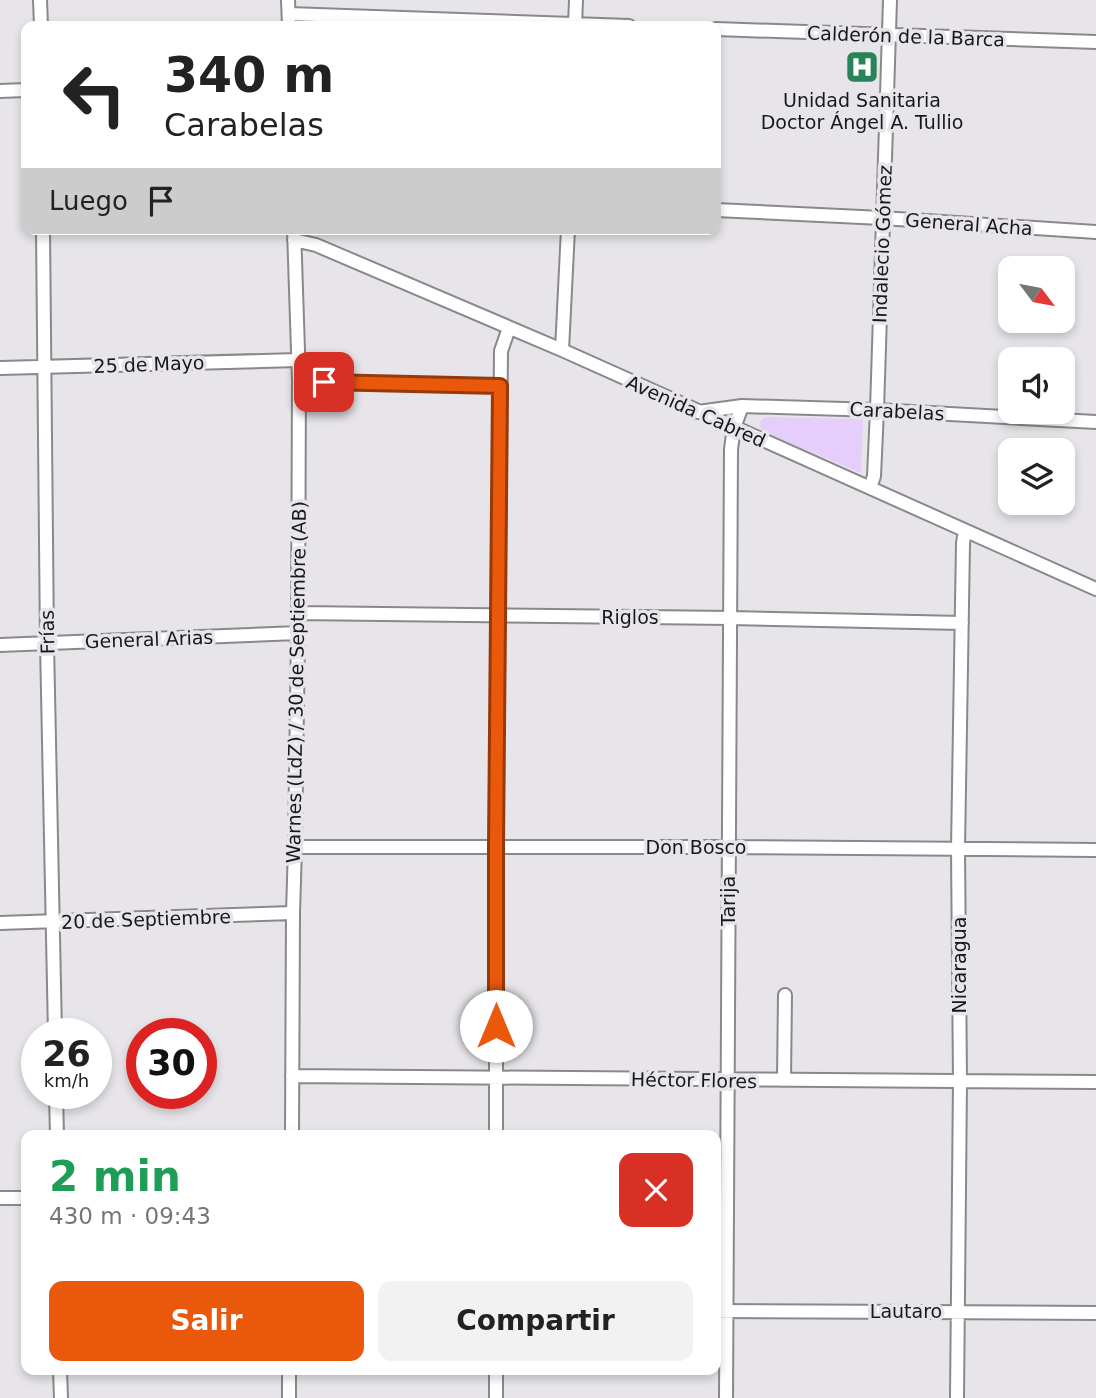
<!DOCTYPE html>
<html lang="es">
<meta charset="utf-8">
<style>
:root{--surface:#fff;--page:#f2f2f2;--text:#222;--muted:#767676;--accent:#ea580c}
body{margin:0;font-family:"DejaVu Sans",sans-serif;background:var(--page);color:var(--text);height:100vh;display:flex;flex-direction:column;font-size:26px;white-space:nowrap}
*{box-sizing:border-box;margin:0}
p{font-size:23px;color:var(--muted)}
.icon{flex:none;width:38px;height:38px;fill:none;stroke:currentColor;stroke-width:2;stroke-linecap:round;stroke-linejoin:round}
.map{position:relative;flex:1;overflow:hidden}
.panel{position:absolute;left:21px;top:1130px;width:700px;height:245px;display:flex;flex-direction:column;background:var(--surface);border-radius:14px;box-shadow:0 4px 10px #0003}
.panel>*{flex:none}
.guide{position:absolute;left:21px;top:21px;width:700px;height:214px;border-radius:14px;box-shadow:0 4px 10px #0003;background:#fff;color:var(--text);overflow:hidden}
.needle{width:46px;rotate:122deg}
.controls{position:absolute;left:998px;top:256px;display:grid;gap:14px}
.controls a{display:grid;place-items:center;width:77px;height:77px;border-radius:14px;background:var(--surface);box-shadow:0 4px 10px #0003;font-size:35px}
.speed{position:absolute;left:21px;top:1018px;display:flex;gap:14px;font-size:35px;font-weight:700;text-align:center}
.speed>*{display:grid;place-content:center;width:91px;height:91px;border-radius:50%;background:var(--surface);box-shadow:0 4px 10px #0003;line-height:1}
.speed small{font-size:18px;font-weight:400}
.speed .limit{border:10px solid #d22;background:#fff;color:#111}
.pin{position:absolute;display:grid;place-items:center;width:60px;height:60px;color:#fff;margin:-30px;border-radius:14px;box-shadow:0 4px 10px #0006}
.me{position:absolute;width:77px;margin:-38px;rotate:0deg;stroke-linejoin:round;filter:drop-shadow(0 0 5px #0008)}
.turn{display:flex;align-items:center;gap:24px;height:147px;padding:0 28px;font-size:32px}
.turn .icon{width:91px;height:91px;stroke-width:2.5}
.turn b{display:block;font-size:49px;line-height:60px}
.then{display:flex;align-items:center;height:66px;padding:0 28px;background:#0003;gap:14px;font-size:26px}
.round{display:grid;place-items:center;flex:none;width:74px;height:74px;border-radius:14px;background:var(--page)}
.head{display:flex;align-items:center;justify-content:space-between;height:119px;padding:0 28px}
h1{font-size:42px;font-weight:800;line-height:52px;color:#1e9e55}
.cta{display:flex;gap:14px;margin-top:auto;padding:14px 28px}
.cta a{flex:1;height:80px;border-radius:14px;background:var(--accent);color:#fff;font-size:28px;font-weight:800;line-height:80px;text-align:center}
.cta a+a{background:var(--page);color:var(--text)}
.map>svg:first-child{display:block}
</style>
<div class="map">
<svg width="1096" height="1398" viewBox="0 0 1096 1398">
<rect width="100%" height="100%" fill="#e7e5e9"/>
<path fill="#e5cefb" d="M765,417L863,419L861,473L762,431L759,423Z"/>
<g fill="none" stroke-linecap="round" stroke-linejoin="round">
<defs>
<path id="minor" d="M40,0L41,26
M288,0L289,26
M289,14L629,26
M575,26L576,0
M716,29L1096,42
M0,91L26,90
M716,210L882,218L1096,232
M43,229L47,643L55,1034
M294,240L316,245L562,350L1096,589
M562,350L568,229
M0,368L298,360
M299,381L500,386
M698,412L742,406L877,410L1096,422
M870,488L874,476L877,410L890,0
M298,613L731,618L962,623
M0,645L298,633
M295,847H728L1096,850
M0,923L293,913
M292,1076L1096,1082
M784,1080L785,995
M56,1094L57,1136
M292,1136L293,913L295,847L298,633L299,381L294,229
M496,1136V847L501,351L509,328
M0,1198H26
M716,1311L1096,1313
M60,1370L61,1398
M496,1370V1398
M289,1398V1370
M726,1398L731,449L734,428L742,406
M957,1398L960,1081L958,849L963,543L965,531"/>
</defs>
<use href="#minor" stroke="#8a888c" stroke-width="16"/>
<use href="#minor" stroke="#fff" stroke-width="12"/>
</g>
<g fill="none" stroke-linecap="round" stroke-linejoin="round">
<defs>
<path id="route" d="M324,382L500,386L496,847V1026"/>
</defs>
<use href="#route" stroke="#983908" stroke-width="18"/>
<use href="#route" stroke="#ea580c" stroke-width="12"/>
</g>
<defs>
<symbol id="hospital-square" viewBox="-11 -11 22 22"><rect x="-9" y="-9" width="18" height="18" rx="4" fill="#298358" stroke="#e7e5e9"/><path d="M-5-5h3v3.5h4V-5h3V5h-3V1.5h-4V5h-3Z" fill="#fff"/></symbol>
</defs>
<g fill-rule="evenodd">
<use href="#hospital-square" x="843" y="48" width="38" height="38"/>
</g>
<g text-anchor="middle" stroke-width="7" stroke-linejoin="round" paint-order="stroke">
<g font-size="19" fill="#191819" stroke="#e7e5e9">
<text transform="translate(906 36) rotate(2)" y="7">Calderón de la Barca</text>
<text transform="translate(969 224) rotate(4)" y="7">General Acha</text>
<text transform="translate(882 244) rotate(-88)" y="7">Indalecio Gómez</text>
<text transform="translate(149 364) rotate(-2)" y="7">25 de Mayo</text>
<text transform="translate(696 411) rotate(24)" y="7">Avenida Cabred</text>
<text transform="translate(897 411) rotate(3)" y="7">Carabelas</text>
<text x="630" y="624">Riglos</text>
<text transform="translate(47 632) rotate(-91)" y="7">Frías</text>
<text transform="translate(149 639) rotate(-2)" y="7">General Arias</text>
<text transform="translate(296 682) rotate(-89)" y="7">Warnes (LdZ) / 30 de Septiembre (AB)</text>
<text x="696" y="854">Don Bosco</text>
<text transform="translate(728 901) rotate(-90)" y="7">Tarija</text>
<text transform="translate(146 919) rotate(-2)" y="7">20 de Septiembre</text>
<text transform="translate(959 965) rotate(-90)" y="7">Nicaragua</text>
<text transform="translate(694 1080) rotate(1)" y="7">Héctor Flores</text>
<text x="906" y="1318">Lautaro</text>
</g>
<g font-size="19" fill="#191819" stroke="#e7e5e9">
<text x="862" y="107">Unidad Sanitaria<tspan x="862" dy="22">Doctor Ángel A. Tullio</tspan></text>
</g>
</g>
</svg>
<div class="controls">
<a><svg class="needle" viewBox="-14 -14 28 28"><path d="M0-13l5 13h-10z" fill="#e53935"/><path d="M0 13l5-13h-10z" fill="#767676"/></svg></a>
<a><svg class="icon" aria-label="sound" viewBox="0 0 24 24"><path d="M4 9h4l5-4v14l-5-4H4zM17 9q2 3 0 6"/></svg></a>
<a><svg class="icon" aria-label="layers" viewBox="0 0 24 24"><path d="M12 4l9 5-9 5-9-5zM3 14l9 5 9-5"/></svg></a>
</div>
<div class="speed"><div>26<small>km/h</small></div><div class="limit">30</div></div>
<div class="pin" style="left:324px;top:382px;background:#d93025"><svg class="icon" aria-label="arrive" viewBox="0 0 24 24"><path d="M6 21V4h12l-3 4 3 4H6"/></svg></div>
<svg class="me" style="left:496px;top:1026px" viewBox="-20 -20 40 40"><circle r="19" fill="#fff"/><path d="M0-13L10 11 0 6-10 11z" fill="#ea580c"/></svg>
<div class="guide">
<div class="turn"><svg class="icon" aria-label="left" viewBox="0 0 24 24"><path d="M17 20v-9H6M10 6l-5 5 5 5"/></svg><div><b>340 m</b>Carabelas</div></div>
<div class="then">Luego<svg class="icon" aria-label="arrive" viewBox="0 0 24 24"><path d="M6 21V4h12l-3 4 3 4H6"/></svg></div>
</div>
<section class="panel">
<div class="head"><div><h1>2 min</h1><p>430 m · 09:43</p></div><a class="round" style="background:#d93025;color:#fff"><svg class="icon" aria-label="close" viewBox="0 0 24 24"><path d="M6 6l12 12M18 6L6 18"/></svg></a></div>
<div class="cta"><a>Salir</a><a>Compartir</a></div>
</section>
</div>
